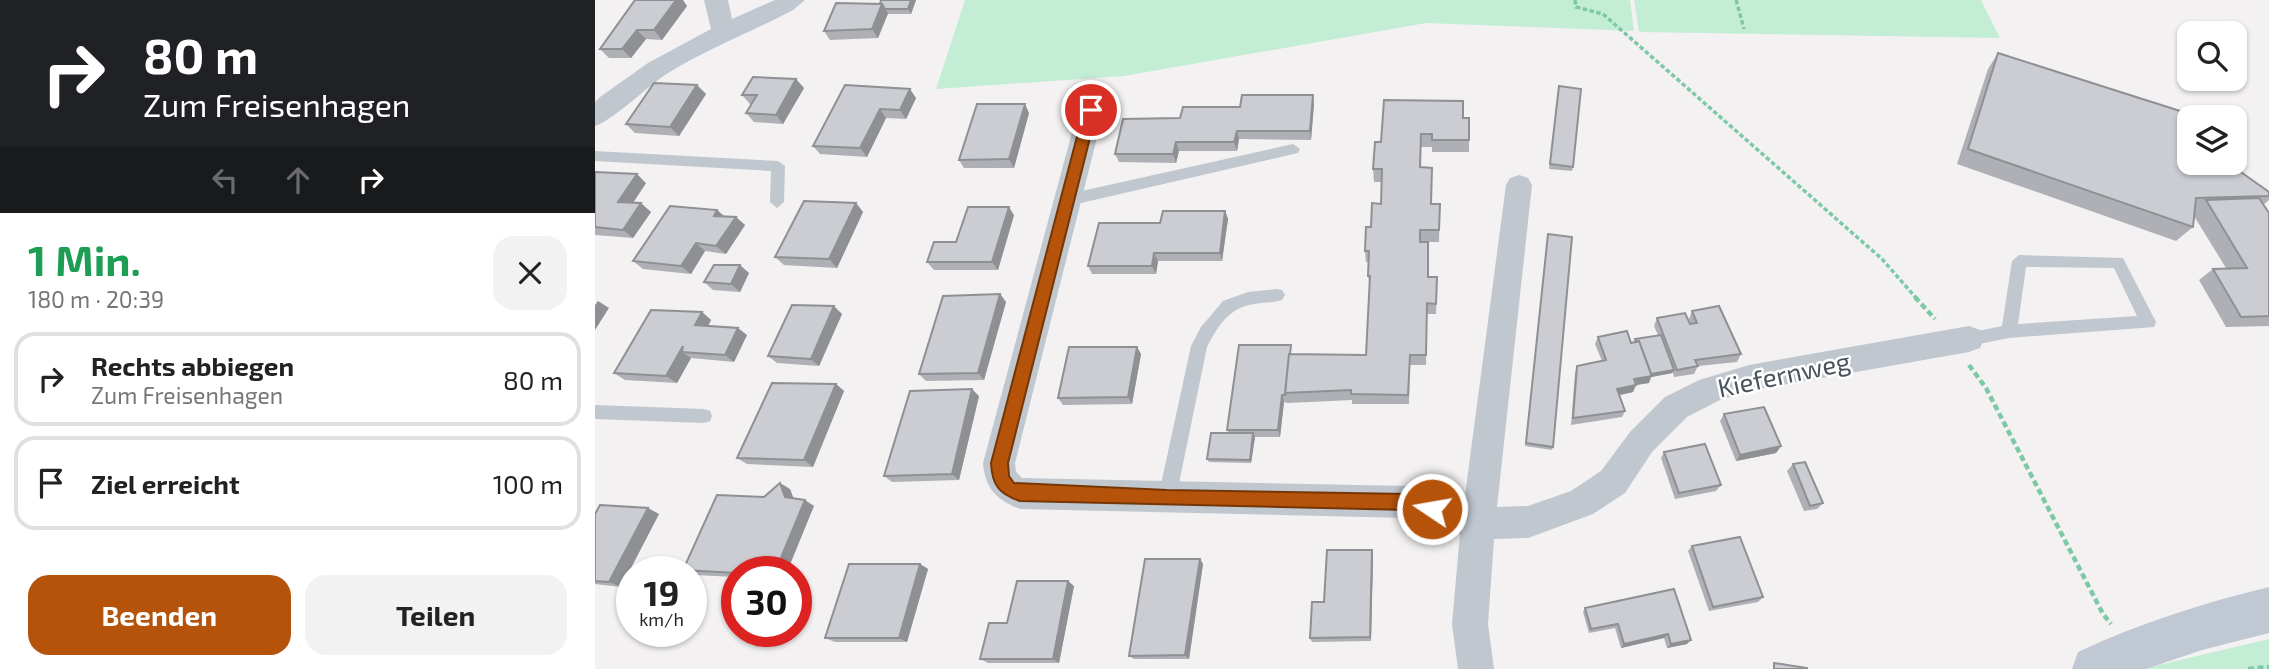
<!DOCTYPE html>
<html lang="de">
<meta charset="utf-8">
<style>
:root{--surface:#fff;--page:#f2f2f2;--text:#222;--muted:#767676;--line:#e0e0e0;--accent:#b45309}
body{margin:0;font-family:"Exo 2",sans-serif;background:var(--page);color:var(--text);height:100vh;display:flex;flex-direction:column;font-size:26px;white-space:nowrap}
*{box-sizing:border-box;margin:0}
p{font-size:23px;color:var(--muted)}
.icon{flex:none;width:38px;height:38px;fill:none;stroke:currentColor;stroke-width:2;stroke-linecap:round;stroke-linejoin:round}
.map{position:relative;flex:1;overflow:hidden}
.sheet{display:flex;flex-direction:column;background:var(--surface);width:595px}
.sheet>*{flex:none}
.banner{background:#202124;color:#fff;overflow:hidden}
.buttons{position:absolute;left:1582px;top:21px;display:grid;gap:14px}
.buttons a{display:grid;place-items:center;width:70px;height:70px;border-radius:14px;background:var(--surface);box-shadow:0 2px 5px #0004;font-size:35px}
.speed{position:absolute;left:21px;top:556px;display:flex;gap:14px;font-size:35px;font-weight:700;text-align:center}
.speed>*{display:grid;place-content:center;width:91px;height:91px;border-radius:50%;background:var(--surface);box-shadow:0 2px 5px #0004;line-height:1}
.speed small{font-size:18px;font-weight:400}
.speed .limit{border:10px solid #d22;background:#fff;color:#111}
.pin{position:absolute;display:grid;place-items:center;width:60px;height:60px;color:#fff;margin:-30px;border:4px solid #fff;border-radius:50%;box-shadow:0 2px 7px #0007}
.me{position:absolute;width:77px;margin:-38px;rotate:282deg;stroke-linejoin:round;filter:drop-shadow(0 0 5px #0008)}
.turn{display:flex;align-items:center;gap:24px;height:147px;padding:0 28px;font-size:32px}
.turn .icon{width:91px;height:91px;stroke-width:2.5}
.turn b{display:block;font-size:49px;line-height:60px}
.lanes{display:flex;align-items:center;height:66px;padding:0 28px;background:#0003;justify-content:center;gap:35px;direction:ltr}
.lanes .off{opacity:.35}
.round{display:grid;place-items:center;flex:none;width:74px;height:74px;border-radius:21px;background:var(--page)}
.overview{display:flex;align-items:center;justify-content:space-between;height:119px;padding:0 28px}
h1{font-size:42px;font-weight:700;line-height:52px;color:#1e9e55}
.action{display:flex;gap:14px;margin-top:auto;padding:14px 28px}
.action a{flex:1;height:80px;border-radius:21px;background:var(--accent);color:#fff;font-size:28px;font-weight:700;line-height:80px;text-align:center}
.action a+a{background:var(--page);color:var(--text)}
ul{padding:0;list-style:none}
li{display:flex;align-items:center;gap:21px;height:94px;margin:0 14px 10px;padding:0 14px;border:4px solid var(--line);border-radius:21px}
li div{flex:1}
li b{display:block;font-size:26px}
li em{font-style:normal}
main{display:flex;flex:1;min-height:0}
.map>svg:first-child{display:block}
</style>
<main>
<section class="sheet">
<div class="banner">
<div class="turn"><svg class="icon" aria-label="right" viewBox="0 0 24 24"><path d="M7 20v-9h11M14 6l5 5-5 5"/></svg><div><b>80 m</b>Zum Freisenhagen</div></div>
<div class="lanes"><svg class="icon off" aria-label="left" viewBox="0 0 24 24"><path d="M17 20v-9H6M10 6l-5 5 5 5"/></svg><svg class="icon off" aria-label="ahead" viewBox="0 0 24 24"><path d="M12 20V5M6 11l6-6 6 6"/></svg><svg class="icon" aria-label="right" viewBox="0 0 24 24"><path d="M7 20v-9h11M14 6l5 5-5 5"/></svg></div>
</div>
<div class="overview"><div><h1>1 Min.</h1><p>180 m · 20:39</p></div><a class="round"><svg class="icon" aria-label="close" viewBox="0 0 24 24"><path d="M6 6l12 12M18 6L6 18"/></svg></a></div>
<ul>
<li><svg class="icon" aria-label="right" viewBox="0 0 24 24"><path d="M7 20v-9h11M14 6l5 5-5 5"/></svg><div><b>Rechts abbiegen</b><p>Zum Freisenhagen</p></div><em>80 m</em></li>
<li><svg class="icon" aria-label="arrive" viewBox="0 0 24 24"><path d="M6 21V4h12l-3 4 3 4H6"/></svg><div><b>Ziel erreicht</b></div><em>100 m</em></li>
</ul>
<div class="action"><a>Beenden</a><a>Teilen</a></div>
</section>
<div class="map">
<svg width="1674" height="669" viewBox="0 0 1674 669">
<rect width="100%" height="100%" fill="#f3f1f1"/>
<path fill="#c3edd5" d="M370,0H1035L1039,31L831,23L529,76L341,89Z
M1039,0H1386L1405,38L1044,32Z
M1674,639V669H1547Z"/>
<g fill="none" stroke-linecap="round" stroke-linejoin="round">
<path stroke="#7dc9a6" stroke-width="3.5" stroke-dasharray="4.5 2.5" stroke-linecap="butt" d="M980,0L981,7L1008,14L1287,259L1322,299
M1141,0L1149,29"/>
<path stroke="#7dc9a6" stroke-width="4.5" stroke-dasharray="6 3.5" stroke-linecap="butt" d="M1320,297L1340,319
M1374,365L1391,388L1508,614L1516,624
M1653,669L1674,667"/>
<path fill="#c0c7ce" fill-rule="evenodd" d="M698,144L705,149L703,153L473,206L466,200L473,194Z
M0,151L183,161L190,166L189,202L182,208L175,202L176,171L0,161Z
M1424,255L1528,258L1561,322L1559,327L1414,338L1374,346L1368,344L1366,339L1368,334L1407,326L1417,261ZM1431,267L1519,268L1542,316L1423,324Z
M682,289L687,290L690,295L687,300C678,303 669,302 660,304C634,307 623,326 612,347L581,498L578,504L572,506L566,504L563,498L596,346L606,327L628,301L653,292Z
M0,405L109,409L115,411L117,416L115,421L109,423L0,419Z"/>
<path fill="#c0c7ce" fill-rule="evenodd" d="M109,0H133L137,19L180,0H210L198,10C157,32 114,48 73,73C54,85 17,121 0,126V102L5,97L53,63L116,29Z
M496,101L505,103L509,110L420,463L421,472L427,478L814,486L869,503L911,185L915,178L924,175L933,178L937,185L902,507L933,506L976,491L1006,471L1035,432L1070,397L1104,380L1154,365L1374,326L1385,330L1389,339L1385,348L1374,352L1154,391L1123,401L1092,417L1057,452L1030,493L998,514L933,538L899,539L893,624L899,669H863L857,624L865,534L814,518L425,509C402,500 390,489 388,463L483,110L487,103Z"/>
<path fill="#c0c8d3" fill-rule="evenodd" d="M1674,587V633L1607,650L1551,669H1477L1483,652C1545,623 1608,603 1674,587Z"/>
</g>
<path fill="#afb0b5" d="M286,0H321L316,14H293L283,38L235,40L229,31L285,4Z
M92,6L67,40L51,39L36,58H14L5,49Z
M1403,53L1594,163L1674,192V200L1668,205L1674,213V326L1631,327L1604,280L1618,269L1631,268L1599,216L1598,227L1581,241L1362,164L1393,69Z
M102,85L111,94L84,136L40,133L31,124Z
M250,85L321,98L311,119L291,118L272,157L225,154L218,146Z
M964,86L978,167L977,171L954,169Z
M209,88L188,124L159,122L151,113L157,104H155L147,95Z
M719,104L716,140L644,139L642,151H584L581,163L524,162L520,154L585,118L645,107Z
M434,113L419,168H369L364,160Z
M868,118L874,140V152H837V147H826V167L836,204H845L844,242H833V277H842L841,314H832L831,365H815L814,404H757V400L693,403L689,402L685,437H660L656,463L614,462L612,459L634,433L632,430L697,354L771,355L775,288L773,276L774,262H771L770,251L776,227L786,204L787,182H779L778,169L786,142Z
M0,172L51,183L38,203L56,212L38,238L0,235Z
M261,203L268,212L242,268L189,265L180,257Z
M122,210L129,216L141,217L150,225L131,254L110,251L96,274L48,269L38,261Z
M630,211L633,219L627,261H563L561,274H497L493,266L565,223Z
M419,215L403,270H339L332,262L361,242Z
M953,234L958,447L957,450L930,446Z
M154,273L145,292L118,290L109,282Z
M405,294L411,302L389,380L331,381L324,374Z
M1097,311L1146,354L1142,362L1103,366L1099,374L1079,377L1078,373L1056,377L1054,383L1041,385L1038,392L1025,395L1030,411L1027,417L976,425L980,373L982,366L1007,361L1000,344L1003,337L1036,343L1039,342L1040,339L1063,335L1059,326L1062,318L1096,324L1094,319Z
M107,312L116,320L113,326L152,335L139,362L96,358L82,383L30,380L19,373Z
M247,314L224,366L182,363L173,356Z
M546,354L537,404L468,405L463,398Z
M241,384L249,391L218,467L152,464L142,458Z
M384,396L364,480L297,482L289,476Z
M1129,414L1186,446L1181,453L1141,461L1125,421Z
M1069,452L1126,485L1121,491L1080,499L1066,458Z
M1198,464L1228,503L1222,509L1209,511L1192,471Z
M195,489L198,498L219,506L142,572V577L99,575L96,574V572L88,570Z
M0,514H64L26,587L0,584Z
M1097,546L1168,597L1163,602L1114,611L1093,551Z
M778,555L776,641L717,642L715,638L729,602Z
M605,559L608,564L594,659H539L534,656Z
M325,564L333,569L312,642H240L230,638Z
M479,586L464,663H393L385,659L412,623Z
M1079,589L1092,644L1072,648L1069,638L1026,648L1020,628L994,633L988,612L990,608Z"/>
<path fill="#8e9094" d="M81,0H88L92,6L67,40L59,30Z
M316,0H321L316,14L313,9Z
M287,4L293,13L283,38L277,29Z
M42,30L51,39L36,58L27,49Z
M201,79L209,88L188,124L181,115Z
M102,85L111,94L84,136L75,127Z
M315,89L321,98L311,119L305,110Z
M718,95L719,104L716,140L715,131Z
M430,104L434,113L419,168L414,159Z
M285,109L291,118L272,157L265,148Z
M642,131L644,139L642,151L639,142Z
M581,142L584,151L581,163L578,154Z
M42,174L51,183L33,210L23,202Z
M46,203L56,212L38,238L28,230Z
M261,203L268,212L242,268L234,259Z
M414,207L419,215L403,270L397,262Z
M122,210L131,218L119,216Z
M630,211L633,219L627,261L625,253Z
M141,217L150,225L131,254L121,246Z
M101,243L110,251L96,274L86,266Z
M559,253L563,261L561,274L557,266Z
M145,265L154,273L145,292L136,284Z
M405,294L411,302L389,380L383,373Z
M3,301L14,308L0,330V305Z
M239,306L247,314L224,366L216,359Z
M107,312L116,320L109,333L100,325Z
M143,328L152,335L139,362L130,355Z
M88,346L87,352L96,358L82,383L71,376Z
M542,347L546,354L537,404L533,397Z
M1079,370L1077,373L1056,377L1054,383L1041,385L1038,392L1020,396L1022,389L1039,379L1053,375Z
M241,384L249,391L218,467L209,460Z
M377,389L384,396L364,480L357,474Z
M687,395L689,402L685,437L683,430Z
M658,433L660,437L656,463L655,460Z
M1186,446L1181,453L1141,461L1145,455Z
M185,483L195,489L200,502L190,497Z
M210,500L219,506L192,572H180Z
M53,508L64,514L26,587L14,582Z
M777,550L778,555L776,641L775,637Z
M605,559L608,564L594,659L590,655Z
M325,564L333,569L312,642L304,638Z
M473,581L479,586L464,663L458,659Z
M1073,634L1069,638L1026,648L1029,644Z
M1096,640L1092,644L1072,648L1076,644Z"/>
<path fill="#cbcdd3" stroke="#8e9094" stroke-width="2" d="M40,0H81L59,30H42L27,49H5Z
M286,0H316L313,9H290L287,4H285Z
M241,3L287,4L277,29L229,31Z
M1403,53L1604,117H1594V163H1633L1674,192V196L1601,198L1598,227L1373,149Z
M158,77L201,79L181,115L151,113L162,95H147Z
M59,83L102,85L75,127L31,124Z
M250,85L315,89L305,110L285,109L265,148L218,146Z
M964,86L986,89L978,167L955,164Z
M647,95H718L715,131H642L639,142H581L578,154H520L528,119L585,118L588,107H645Z
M789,100L868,101V118H874V140H837V134H826L825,167L837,168L836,204H845L844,230H825V242H833V277H842L841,304L832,303L831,355H815L813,395L756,394V390L690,393L694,354L771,355L775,276H773L774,251H770L771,227H776L777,203L786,204L787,169H778L780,142H786Z
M382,104H430L414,159L364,160Z
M0,172L42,174L23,202L46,203L28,230L0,227Z
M1664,198L1674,213V316L1646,317L1618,269L1652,268L1611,200Z
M209,201L261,203L234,259L180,257Z
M75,206L122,210L119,216L141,217L121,246L101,243L86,266L38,261Z
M373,207H414L397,262H332L339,242H361Z
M568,211H630L625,253H559L557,266H493L504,223H565Z
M953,234L977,237L958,447L931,443Z
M119,265H145L136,284L109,282Z
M405,294L383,373L324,374L348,296Z
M197,305L239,306L216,359L173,356Z
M1124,306L1146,354L1100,360L1103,366L1082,370L1062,318L1090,313L1095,324L1102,323L1097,311Z
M56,310L107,312L100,325L143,328L130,355L87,352L88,346L71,376L19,373Z
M1032,331L1036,343L1044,341L1057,376L1039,379L1041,385L1022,389L1030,411L978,418L982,366L1011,360L1003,337Z
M1066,335L1079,370L1056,374L1044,341L1041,342L1040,339Z
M644,345H696L695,354H694L690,395H687L683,430H632Z
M474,347H542L533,397L463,398Z
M177,383L241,384L209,460L142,458Z
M377,389L357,474L289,476L315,391Z
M1169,407L1186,446L1145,455L1129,414Z
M616,433H658L655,460L612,459Z
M1110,444L1126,485L1084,493L1069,452Z
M1210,462L1228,503L1215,506L1198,464Z
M185,483L190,497L210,500L180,572L142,573L88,570L122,495L169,497Z
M5,505L53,508L14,582L0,581V514Z
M1145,537L1168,597L1118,607L1097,546Z
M732,550H777L775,637L715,638L717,602H729Z
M550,559H605L590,655L534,656Z
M254,564H325L304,638H230Z
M422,581H473L458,659H385L394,623H412Z
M1079,589L1096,640L1076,644L1073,634L1029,644L1023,624L996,629L990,608Z
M1179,663L1212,668V669H1179Z"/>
<path fill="#b45309" stroke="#753606" stroke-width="2" d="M496,105L502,110L413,463L414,476L419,483L572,490L814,494L843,503L846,509L843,515L837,518L814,510L425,501C404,494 397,485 396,463L489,110Z"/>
<g text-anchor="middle" stroke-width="5" stroke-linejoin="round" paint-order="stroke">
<g font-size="26" fill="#4a535d" stroke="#fff">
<text transform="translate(1189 375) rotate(-12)" y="9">Kiefernweg</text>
</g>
</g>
</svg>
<div class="buttons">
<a><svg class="icon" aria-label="search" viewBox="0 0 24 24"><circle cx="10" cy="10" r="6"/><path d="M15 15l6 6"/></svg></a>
<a><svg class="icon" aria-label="layers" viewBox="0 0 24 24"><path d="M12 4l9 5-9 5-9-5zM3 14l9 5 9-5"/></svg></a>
</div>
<div class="speed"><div>19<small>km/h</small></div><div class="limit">30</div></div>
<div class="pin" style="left:496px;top:110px;background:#d93025"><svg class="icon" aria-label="arrive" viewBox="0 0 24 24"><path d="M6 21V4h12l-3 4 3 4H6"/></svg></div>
<svg class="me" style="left:837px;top:509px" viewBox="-20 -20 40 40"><circle r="17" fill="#b45309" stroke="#fff" stroke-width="3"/><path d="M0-11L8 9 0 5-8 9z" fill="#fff"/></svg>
</div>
</main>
